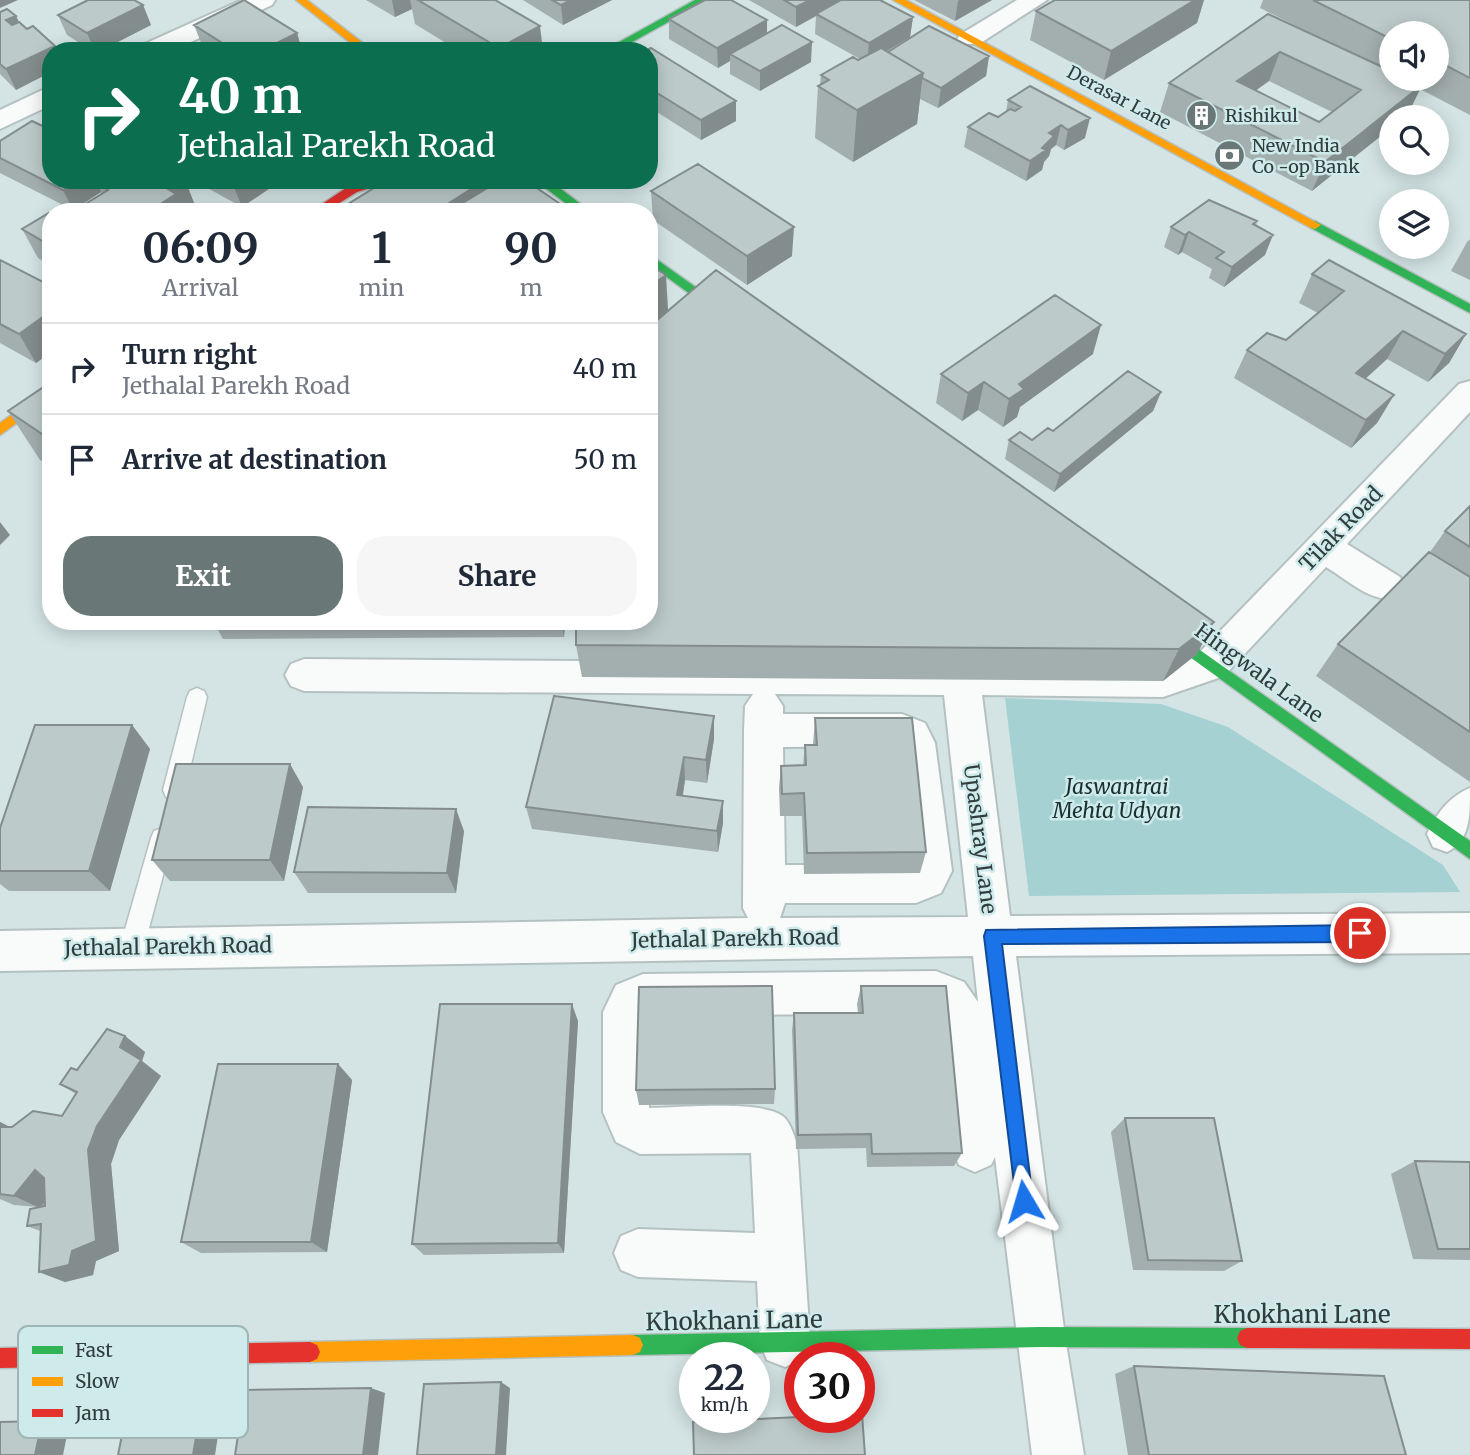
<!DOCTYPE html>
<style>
:root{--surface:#fff;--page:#f6f6f7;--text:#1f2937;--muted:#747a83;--line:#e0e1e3;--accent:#6a7777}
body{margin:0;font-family:Merriweather,serif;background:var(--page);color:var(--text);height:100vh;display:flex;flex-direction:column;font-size:26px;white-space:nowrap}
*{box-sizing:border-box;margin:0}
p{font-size:23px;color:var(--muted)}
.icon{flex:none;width:38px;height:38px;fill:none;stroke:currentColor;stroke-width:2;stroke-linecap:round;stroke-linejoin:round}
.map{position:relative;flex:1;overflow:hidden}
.drawer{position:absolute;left:42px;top:203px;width:616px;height:427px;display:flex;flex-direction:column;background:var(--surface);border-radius:28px;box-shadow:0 4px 18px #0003}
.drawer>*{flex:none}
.banner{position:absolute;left:42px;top:42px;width:616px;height:147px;border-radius:28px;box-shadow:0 4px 18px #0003;background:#0b6e4f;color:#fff;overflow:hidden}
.fabs{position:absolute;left:1379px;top:21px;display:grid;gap:14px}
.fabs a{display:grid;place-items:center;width:70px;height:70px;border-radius:50%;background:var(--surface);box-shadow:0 4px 18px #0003;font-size:35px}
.speed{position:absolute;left:679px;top:1342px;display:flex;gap:14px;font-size:35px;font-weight:700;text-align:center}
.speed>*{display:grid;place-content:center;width:91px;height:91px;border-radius:50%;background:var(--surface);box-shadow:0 4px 18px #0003;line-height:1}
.speed small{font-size:18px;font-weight:400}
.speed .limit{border:10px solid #d22;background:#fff;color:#111}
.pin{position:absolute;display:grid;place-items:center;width:60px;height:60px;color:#fff;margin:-30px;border:4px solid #fff;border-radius:50%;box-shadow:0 2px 7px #0007}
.me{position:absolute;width:77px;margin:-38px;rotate:353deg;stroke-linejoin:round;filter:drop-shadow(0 0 5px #0008)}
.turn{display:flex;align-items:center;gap:24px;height:147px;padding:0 21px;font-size:32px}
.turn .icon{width:91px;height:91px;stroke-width:2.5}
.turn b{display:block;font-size:49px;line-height:60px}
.eta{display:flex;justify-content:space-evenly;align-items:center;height:119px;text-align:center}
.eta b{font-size:42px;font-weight:700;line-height:49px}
.button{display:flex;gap:14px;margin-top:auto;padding:14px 21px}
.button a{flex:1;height:80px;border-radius:28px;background:var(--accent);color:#fff;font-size:28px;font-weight:700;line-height:80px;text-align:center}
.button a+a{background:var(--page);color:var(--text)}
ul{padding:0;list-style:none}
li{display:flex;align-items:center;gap:21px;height:91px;padding:0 21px;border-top:2px solid var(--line)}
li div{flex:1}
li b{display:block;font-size:26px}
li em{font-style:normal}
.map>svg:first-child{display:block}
</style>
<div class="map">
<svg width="1470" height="1455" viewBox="0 0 1470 1455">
<rect width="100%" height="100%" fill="#d4e4e5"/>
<path fill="#a5d1d3" d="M1005,698L1161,704L1228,727L1443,865L1460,892L1029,896Z"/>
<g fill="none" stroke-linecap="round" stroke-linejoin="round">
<defs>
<path id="lane" d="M197,688L204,691L207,697L185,790L182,797L174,799L166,797L163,790L187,697L190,691Z
M162,828L170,831L173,838L144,947L140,955L132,958L124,955L120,947L151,838L154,831Z"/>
<path id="street" d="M242,0H275L272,5L171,51H136L140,46Z
M1017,0H1047L979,44H961L957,39L961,34Z
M51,86V105L0,129V110Z
M1470,381V412L1347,544L1400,577L1405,587L1400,597C1374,606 1348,580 1326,567L1224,676L1163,697L982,695L1010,916L1470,913V953L1016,956L1065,1337L1084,1455H1032L995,1157L991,1165L975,1172L959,1165L952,1149L938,1017L934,1013L647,1016L649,1108C679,1108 757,1100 781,1115C790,1120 793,1134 797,1143L810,1342L803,1358L785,1367L767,1360L760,1342L757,1281L638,1277L621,1270L614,1253L621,1236L638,1229L755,1233L751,1153L640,1154L616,1142L603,1112V1012L616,985L643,974L936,971L964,982L978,1002L973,956L0,971V931L748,918L743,908L744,731L745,706L753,694L304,691L291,686L285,675L291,664L304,659L1163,665L1198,654L1459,384ZM775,694L944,695L968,917L780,918L785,903H916L941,893L952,871L935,743L925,723L902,714H783V706ZM897,746L910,865H785L783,747Z
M1470,788C1470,818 1470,840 1447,852L1433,847L1427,834C1436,814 1450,796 1470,788Z"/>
<path id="fast" d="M695,0H708L616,51H603Z
M535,180H549L591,212H577Z
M1315,221L1470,304V313L1311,228L1309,225Z
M649,254L739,318V324H731L649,264Z
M1156,619L1470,841V859L1151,629L1149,625Z
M1040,1327L1247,1328L1254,1331L1257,1338L1254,1345L1247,1348L1040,1347L633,1355L626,1352L623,1345L626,1338L633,1335Z"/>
<path id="slow" d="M296,0H307L373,51H361Z
M893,0H906L1321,225L1315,229L1311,228Z
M51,386V398L0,435V423Z
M633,1335L640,1338L643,1345L640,1352L633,1355L310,1362L303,1359L300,1352L303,1345L310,1342Z"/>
<path id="jam" d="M375,180H398L357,192L325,212H310L349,186Z
M1247,1328L1470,1329V1349L1247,1348L1240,1345L1237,1338L1240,1331Z
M310,1342L317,1345L320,1352L317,1359L310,1362L0,1368V1348Z"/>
</defs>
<use href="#lane" stroke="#b5c1c1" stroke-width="3"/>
<use href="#street" stroke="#b5c1c1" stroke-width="4"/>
<use href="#fast" stroke="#b5c1c1" stroke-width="3"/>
<use href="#slow" stroke="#b5c1c1" stroke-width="3"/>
<use href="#jam" stroke="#b5c1c1" stroke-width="3"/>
<use href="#lane" fill="#f9fbfb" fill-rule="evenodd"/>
<use href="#street" fill="#f9fbfb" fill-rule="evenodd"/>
<use href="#fast" fill="#30b455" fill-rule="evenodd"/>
<use href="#slow" fill="#ff9f0a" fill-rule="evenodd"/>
<use href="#jam" fill="#e5322d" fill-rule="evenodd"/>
</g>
<path fill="#a3aeae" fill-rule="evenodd" d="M366,0H495L543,51H459L415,24L412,9L395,17Z
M523,0H612L563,25Z
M749,0H880L913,17L910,37L887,51L989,56L986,76L938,108L920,99L917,124L853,162L815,138L818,86L820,85L821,75L860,59L815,34L816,16L796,27Z
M914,0H992L955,21Z
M1055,0H1204L1197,23L1104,80L1030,40L1036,11Z
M1263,0H1470V115L1420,89L1408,114L1404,117H1391L1312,191L1160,112L1169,83L1308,32L1260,8ZM1391,33H1437V79H1391ZM1269,81L1332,112L1319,122L1255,91Z
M143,5L151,25L100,51H92L67,35L58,15Z
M0,12L16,16L19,22L51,51V72L16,90L0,74Z
M669,19L767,20V33L811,62L760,91L730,74V61L718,68L669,39Z
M194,25L297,33L302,51H211L202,45Z
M649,51L736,121L701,140L649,107Z
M1030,86L1085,138L1064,150L1056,145L1051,149L1049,156L1044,162L1042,170L1026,181L964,147L968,127L998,117L1006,112L1008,100Z
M0,141L51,180H185L196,208L191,212H63L69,208L0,173ZM101,192L102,194L77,209H75Z
M193,180H282L242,207Z
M651,191L792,256L747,285L653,220Z
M51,214V266L38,258L22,229Z
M1257,221L1256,226L1265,255L1224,287L1209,278L1212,269L1182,252L1178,255L1164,247L1171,227Z
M1470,239V280L1451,271L1467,242Z
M0,260L51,286V352L36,363L0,343Z
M1312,274L1466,334L1449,363L1428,382L1387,359L1365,379L1394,395L1377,423L1351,448L1234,378L1247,350L1286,340L1318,313L1299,303Z
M668,312L1197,654L1163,681L582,677L576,645Z
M1093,354L1020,407L1017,417L1003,427L978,410L962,421L936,403L941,374Z
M51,382V467L40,460L8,411Z
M1161,392L1153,411L1054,492L1005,459L1009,440H1032Z
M1470,506V782L1316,676L1338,644L1430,552L1445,531Z
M213,621H565L564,637L223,639Z
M714,716V739L707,783L685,780L683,796L723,801V823L718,852L532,829L526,807Z
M815,718L926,852L920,873L804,874L802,816H780L779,788L781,766L803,765L805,745H813Z
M132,725L150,749L110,891H9L0,884V828Z
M303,787L284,881H170L152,860Z
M464,831L456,893H308L294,872Z
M861,986L962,1153L954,1166L867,1167L866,1148L796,1149L792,1030L794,1013H858L857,1004Z
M578,1021L564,1253L424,1255L412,1244Z
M125,1036L145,1052L142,1061L161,1076L119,1140L111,1164L119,1251L96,1261L93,1275L65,1282L39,1272L40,1231L27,1226L37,1207L14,1205L0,1199V1122L9,1127H12L62,1116L76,1094L60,1084L77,1070Z
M338,1064L352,1080L327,1252L201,1253L181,1242Z
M775,1089L774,1104L639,1105L636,1090Z
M1125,1118L1242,1261L1224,1271L1133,1270L1111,1132Z
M1415,1161L1470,1162V1260L1413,1259L1391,1174Z
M1134,1366L1406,1455H1128L1115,1374Z"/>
<path fill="#848d8d" d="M0,0H18L0,8Z
M392,0H410L412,9L395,17Z
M571,0H612L563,25L561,5Z
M810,0H845L816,14V16L796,27V7Z
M959,0H992L955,21L958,1Z
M1195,0H1204L1197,23L1104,80L1111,51Z
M143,5L151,25L100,51H95L87,33Z
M16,16L25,36L6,20Z
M913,17L910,37L867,63L869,43Z
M767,20V40L730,54V61L718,68L717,48Z
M540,26L543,51H499V48Z
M297,33L302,51H261Z
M812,42L811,62L760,91V71Z
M55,46L57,51H51V72L16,90L6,69Z
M1280,52L1269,81L1227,111L1237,81Z
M989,56L986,76L938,108L941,88Z
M923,73L917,124L853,162L857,110Z
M1422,85L1408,114L1404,117H1391V128L1312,191L1325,162Z
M736,101V121L701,140V120Z
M1090,118L1085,138L1064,150L1068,130Z
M1061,125L1056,145L1051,149L1049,156L1044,162L1042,170L1026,181L1030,161L1042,148L1049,133Z
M78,180H117L97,183L101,192L73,210L63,190Z
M183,180H185L196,208L191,212H151V210L168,189Z
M245,180H282L242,207L234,187Z
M485,180H511L451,210L452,212H435Z
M794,227L792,256L747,285V256Z
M1189,232L1182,252L1178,255L1185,235Z
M1273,235L1265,255L1224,287L1232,267Z
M666,275L669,326L649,340V287Z
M51,311V352L36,363L19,334Z
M1101,325L1093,354L1020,407L1017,417L1003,427L1009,399L1019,384Z
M1403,331L1387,359L1341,401L1356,373Z
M1466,334L1449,363L1428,382L1445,354Z
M984,382L978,410L962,421L968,393Z
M1161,392L1153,411L1054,492L1060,474Z
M1394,395L1377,423L1351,448L1366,420Z
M0,522L10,535L0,545Z
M561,621H565L564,637Z
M1214,622L1197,654L1163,681L1179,649Z
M714,716V739L707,783L706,760Z
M132,725L150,749L110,891L89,871Z
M684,757L685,780L679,817L677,795Z
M290,764L303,787L284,881L270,860Z
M723,801V823L718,852L717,831Z
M456,809L464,831L456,893L447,873Z
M572,1004L578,1021L564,1253L558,1243Z
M125,1036L145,1052L142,1061L161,1076L119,1140L111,1164L119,1251L96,1261L93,1275L65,1282L39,1272L88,1150Z
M338,1064L352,1080L327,1252L311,1242Z
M0,1122L14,1129L0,1133Z
M35,1170L60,1183L40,1208L14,1196Z
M501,1382L510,1388L506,1455H496Z
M371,1388L385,1393L378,1455H363Z
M42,1421L69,1425L63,1455H35Z
M198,1425L219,1429L215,1455H193Z"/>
<path fill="#bdcaca" stroke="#848d8d" stroke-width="2" fill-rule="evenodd" d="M88,0H134L143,5L87,33L58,15Z
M244,0L297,33L261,51H235L194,25Z
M418,0H495L540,26L499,48Z
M552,0H571L561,5Z
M705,0H731L767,20L717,48L669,19Z
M784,0H810L796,7Z
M841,0H880L913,17L869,43L816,14Z
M1055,0H1195L1111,51L1036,11Z
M1313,0H1470V78L1437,61V33H1391V39Z
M7,9L16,16L6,20L12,25L19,22L27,29L33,26L55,46L6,69L0,64V12Z
M1268,14L1391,71V79H1409L1422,85L1325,162L1169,83ZM1280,52L1361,90L1319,122L1237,81Z
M782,25L812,42L760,71L730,54Z
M929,26L989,56L941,88L922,78L923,73L888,52Z
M651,48L736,101L701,120L649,88V51H645Z
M881,48L923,73L857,110L818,86L829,80L821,75L853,57L858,60Z
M1030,86L1090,118L1068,130L1061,125L1049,133L1054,136L1042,148L1046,150L1030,161L968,127L989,113L998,117L1010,109L1015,111L1021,107L1008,100Z
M32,121L51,130V180H78L63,190L0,158V141Z
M698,164L794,227L747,256L651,191Z
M102,180H183L168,189L176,194L151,210L145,207L139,212H63L71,206L77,209L108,190L97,183Z
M222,180H245L234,187Z
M387,180H485L435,212H335Z
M501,180H525L572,212H454L451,210Z
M1209,200L1257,221L1253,224L1273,235L1232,267L1216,258L1224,252L1189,232L1185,235L1171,227Z
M49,213L51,214V246L22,229Z
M0,260L51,286V311L19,334L0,324Z
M1329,260L1466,334L1445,354L1403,331L1356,373L1394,395L1366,420L1247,350L1267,333L1286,340L1344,291L1312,274Z
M649,264L666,275L649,287Z
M716,270L1214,622L1179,649L576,645V621H649V327Z
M1055,295L1101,325L1019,384L1024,389L1009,399L984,382L968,393L941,374Z
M1128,371L1161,392L1060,474L1009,440L1020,432L1032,440L1048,428L1053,431Z
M51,382V440L8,411Z
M1470,506V547L1445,531Z
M1429,552L1470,577V732L1338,644Z
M554,696L714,716L706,760L684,757L677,795L723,801L717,831L526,807Z
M815,718H912L926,852L807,853L804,793L782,794L781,766L806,765L805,745H817Z
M35,725H132L89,871H0V828Z
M176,764H290L270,860H152Z
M308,807L456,809L447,873L294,872Z
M772,986L775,1089L636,1090L639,987Z
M861,986H946L962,1153L872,1154L871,1134L798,1135L794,1013H863Z
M440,1004H572L558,1243L412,1244Z
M107,1029L125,1036L120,1047L141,1060L97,1126L88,1150L96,1241L72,1251L69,1265L39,1272L41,1224L27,1226L30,1209L45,1206L44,1178L35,1170L14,1196L0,1194V1127H12L33,1111L62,1116L77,1092L60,1084L71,1068L77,1070Z
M218,1064H338L311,1242H181Z
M1125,1118H1214L1242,1261L1148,1260Z
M1415,1161L1470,1162V1249H1438Z
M1134,1366L1384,1376L1406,1455H1149Z
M501,1382L496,1455H417L424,1384Z
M371,1388L363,1455H235L245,1390Z
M859,1414H862L865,1455H694L693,1422L800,1417L859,1418Z
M42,1421L35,1455H0V1422Z
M124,1425H198L193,1455H118Z"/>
<path fill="#1a73e8" stroke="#114b97" stroke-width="2" d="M1360,925L1366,928L1369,933L1366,939L1360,942L1002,944L1033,1201L1030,1208L1024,1211L1017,1208L984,936L986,930Z"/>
<defs>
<symbol id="building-disc" viewBox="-11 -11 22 22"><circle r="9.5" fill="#6a7777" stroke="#ceeaeb"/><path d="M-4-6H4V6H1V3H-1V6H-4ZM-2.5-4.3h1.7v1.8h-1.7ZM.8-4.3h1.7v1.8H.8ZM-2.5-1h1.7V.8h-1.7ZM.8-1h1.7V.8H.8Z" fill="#fff"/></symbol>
<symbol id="bank-disc" viewBox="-11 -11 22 22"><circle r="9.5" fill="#6a7777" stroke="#ceeaeb"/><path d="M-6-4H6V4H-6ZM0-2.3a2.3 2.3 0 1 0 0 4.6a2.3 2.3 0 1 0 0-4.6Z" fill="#fff"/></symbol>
</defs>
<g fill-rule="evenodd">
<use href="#building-disc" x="1184" y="98" width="35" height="35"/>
<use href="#bank-disc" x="1212" y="138" width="35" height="35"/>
</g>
<g text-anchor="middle" stroke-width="5" stroke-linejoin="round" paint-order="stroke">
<g font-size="18" fill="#313c3c" stroke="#ceeaeb">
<text transform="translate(1119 98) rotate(28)" y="6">Derasar Lane</text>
</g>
<g font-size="18" fill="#313c3c" stroke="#ceeaeb" text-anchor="start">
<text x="1225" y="122">Rishikul</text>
<text x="1252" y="152">New India<tspan x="1252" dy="21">Co -op Bank</tspan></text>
</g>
<g font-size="21" fill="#313c3c" stroke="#ceeaeb">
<text transform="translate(1341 529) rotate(-46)" y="7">Tilak Road</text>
<text transform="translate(1259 673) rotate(36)" y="7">Hingwala Lane</text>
<text transform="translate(980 839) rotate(83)" y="7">Upashray Lane</text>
<text transform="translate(735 939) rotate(-1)" y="7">Jethalal Parekh Road</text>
<text transform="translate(168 947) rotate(-1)" y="7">Jethalal Parekh Road</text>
</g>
<g font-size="21" font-style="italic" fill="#1a2f30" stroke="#ceeaeb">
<text x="1117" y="794">Jaswantrai<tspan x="1117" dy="24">Mehta Udyan</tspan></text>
</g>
<g font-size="24" fill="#313c3c" stroke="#ceeaeb">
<text x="1302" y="1323">Khokhani Lane</text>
<text transform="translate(734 1321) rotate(-1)" y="8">Khokhani Lane</text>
</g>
</g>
<rect x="18" y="1326" width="230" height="112" rx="10" fill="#ceeaeb" stroke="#9fb6b6" stroke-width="2"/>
<rect x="32" y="1346" width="31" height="8" fill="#30b455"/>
<rect x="32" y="1377" width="31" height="9" fill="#ff9f0a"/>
<rect x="32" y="1409" width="31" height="8" fill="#e5322d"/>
<g font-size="19" fill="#313c3c">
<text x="75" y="1357">Fast</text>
<text x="75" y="1388">Slow</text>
<text x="75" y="1420">Jam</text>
</g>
</svg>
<div class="fabs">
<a><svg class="icon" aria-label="sound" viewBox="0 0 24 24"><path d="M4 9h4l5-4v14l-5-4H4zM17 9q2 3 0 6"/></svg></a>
<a><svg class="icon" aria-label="search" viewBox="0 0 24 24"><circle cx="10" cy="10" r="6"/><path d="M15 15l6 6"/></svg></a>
<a><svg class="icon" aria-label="layers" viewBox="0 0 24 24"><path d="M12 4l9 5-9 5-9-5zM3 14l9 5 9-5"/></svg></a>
</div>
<div class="speed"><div>22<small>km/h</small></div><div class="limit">30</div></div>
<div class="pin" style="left:1360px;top:933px;background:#d93025"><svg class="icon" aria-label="arrive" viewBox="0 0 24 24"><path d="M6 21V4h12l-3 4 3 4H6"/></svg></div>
<svg class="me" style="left:1024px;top:1201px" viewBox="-20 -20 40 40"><path d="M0-17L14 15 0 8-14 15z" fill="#1a73e8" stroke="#fff" stroke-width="4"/></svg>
<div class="banner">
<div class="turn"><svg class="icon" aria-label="right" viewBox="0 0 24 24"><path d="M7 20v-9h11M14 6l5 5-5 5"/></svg><div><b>40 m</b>Jethalal Parekh Road</div></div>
</div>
<section class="drawer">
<div class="eta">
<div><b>06:09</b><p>Arrival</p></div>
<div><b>1</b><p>min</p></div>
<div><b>90</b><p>m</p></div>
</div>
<ul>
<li><svg class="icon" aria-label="right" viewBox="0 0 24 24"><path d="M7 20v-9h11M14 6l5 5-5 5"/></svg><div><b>Turn right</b><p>Jethalal Parekh Road</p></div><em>40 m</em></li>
<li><svg class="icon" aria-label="arrive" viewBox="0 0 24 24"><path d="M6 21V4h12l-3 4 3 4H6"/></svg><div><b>Arrive at destination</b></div><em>50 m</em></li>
</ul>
<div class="button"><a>Exit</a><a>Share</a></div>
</section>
</div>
